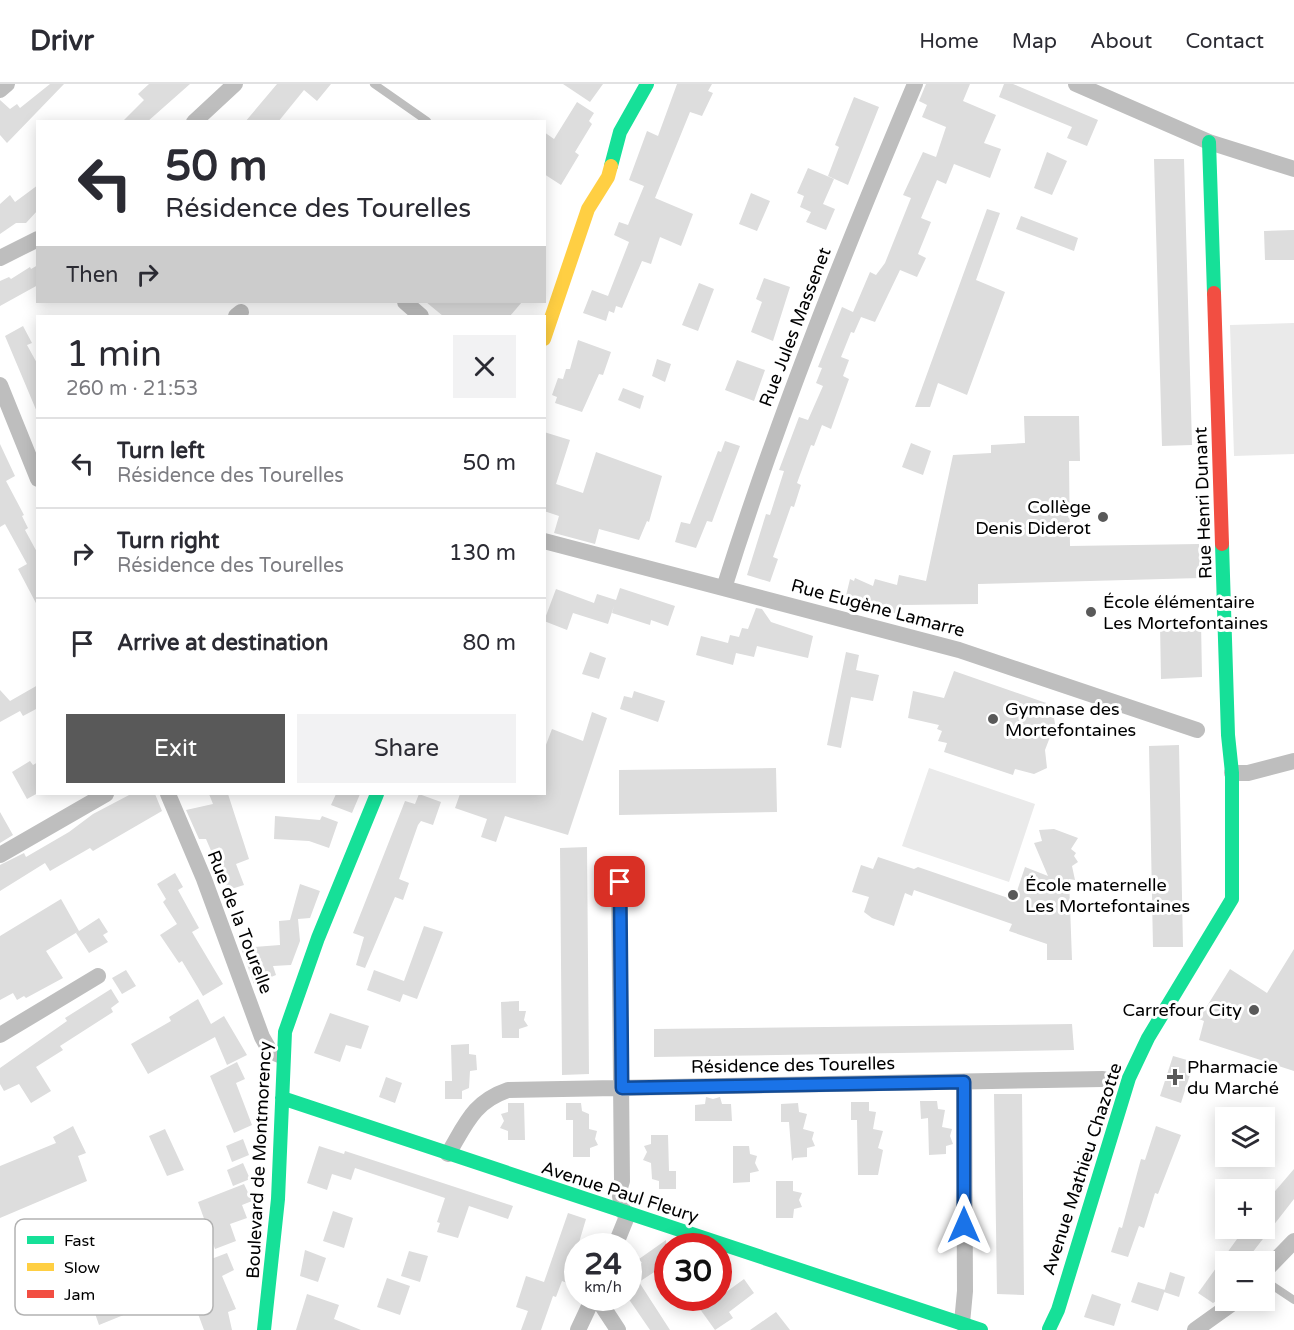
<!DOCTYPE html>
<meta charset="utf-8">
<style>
:root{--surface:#fff;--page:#f2f2f3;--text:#2b2b33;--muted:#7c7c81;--line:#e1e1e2;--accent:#595959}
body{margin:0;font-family:"Varela Round",sans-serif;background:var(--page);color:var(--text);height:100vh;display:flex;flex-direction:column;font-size:22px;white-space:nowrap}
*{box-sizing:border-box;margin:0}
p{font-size:20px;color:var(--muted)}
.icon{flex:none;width:33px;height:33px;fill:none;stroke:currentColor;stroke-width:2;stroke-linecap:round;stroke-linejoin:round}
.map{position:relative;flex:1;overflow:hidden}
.sheet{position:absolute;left:36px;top:231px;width:510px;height:480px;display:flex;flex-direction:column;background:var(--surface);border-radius:0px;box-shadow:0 3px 15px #0003}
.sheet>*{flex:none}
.hud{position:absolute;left:36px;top:36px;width:510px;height:183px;border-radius:0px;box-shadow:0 3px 15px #0003;background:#fff;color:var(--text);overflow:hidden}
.controls{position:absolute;left:1215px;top:1023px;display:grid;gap:12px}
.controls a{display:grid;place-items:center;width:60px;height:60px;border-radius:0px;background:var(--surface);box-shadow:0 3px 15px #0003;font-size:30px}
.speed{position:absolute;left:564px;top:1149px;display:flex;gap:12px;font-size:30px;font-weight:700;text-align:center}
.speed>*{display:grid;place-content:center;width:78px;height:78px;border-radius:50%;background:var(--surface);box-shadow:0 3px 15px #0003;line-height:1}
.speed small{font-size:15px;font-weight:400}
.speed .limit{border:9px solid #d22;background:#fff;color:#111}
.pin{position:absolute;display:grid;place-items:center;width:51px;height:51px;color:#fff;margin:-26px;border-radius:12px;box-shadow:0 3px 9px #0006}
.me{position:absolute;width:66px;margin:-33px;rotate:0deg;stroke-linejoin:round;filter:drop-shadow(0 0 4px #0008)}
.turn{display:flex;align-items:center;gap:21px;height:126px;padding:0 30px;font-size:27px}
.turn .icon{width:78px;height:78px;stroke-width:2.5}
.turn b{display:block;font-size:42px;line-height:51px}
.then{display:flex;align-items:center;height:57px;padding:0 30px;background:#0003;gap:12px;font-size:22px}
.round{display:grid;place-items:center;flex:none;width:63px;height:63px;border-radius:0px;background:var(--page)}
.headline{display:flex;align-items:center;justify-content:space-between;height:102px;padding:0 30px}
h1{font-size:36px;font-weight:600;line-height:45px}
.action{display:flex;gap:12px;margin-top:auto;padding:12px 30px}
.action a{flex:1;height:69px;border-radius:0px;background:var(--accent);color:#fff;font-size:24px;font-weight:600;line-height:69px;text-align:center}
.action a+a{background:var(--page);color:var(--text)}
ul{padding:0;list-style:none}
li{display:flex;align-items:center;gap:18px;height:90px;padding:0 30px;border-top:2px solid var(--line)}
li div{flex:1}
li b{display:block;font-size:22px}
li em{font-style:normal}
header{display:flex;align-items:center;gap:36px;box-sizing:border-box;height:84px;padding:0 30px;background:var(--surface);border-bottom:2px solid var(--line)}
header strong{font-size:28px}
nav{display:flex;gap:33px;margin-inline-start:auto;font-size:21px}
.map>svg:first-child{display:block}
</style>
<header>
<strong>Drivr</strong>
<nav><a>Home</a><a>Map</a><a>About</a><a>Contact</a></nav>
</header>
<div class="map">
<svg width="1294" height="1246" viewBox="0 0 1294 1246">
<rect width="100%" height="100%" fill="#fff"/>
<path fill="#eaeaea" d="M1294,239V370L1234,372L1230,241Z
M929,684L1035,720L1009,798L902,762Z"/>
<path fill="#ddd" d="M50,0H64L7,59L0,51V16L10,25L17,20L20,24Z
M149,0H190L147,38H122L144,16L138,10Z
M277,0H331L317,17L304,6L278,38H245Z
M563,0H603L590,18Z
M677,0H712L708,7L713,9L702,32L690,28L655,114L693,130L681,162L660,153L651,180L642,177L622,224L616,222L614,229L609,227L606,237L583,229L592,206L608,212L629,158L614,151L619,138L628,141L644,102L629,96L647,47L658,52Z
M926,0H970L963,17L996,31L984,59L1001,65L990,94L954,80L946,100L937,96L921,134L931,138L918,170L926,174L917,193L900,186L875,238L861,233L854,249L851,248L841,273L849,276L843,292L849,295L831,345L822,341L814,362L811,361L797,399L801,401L794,423L791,422L773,473L778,475L770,498L747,491L766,430L770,431L784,387L779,386L799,333L808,336L823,302L816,299L822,284L818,283L842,223L853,228L870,188L876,191L885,179L911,114L903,111L923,68L936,73L946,43L922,33L927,21L919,17Z
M1004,0H1013L1098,36L1087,62L1067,54L1072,43L999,13Z
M854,13L879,23L848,101L828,92L839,63L835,61Z
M577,18L594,29L589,37L592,40L575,68L579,71L561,101L544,90V48L554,55Z
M1047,68L1067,77L1052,111L1034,104Z
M1154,75H1184L1192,361L1162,362Z
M808,84L834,95L823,120L835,125L826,146L806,138L811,128L800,123L804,112L797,109Z
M38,101V126L26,139H16L0,150V120L10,111L15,118Z
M751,109L770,117L757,147L739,140Z
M987,125L1000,129L976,196L1005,208L967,311L938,299L930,323H915Z
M1021,132L1078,154L1074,167L1016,145Z
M1294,146V176H1265L1264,147Z
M38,181V201L0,222V197L9,193L11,195L30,183L31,185Z
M764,194L790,203L773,257L751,248L762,218L756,215Z
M699,199L714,205L698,247L682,241Z
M426,218H522L510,232H443Z
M23,242L32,259L27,261L38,281L37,328L5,252Z
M578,256L611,268L603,291L599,290L582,328L555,319L557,313L552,311L558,294L563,295L566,285H570Z
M657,275L671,280L665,298L652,292Z
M737,276L765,286L754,317L725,306Z
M623,304L644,312L640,325L618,316Z
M1024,332H1079L1080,377H1069L1070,462L1199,460L1200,494L978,500V520L904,521L900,522L898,530L845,516L850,495L854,497L855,494L873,502L875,495L897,501L899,491L926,497L953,371L991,369V361L1025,359Z
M544,348L570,356L556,400L583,409L596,368L662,392L649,438L647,437L639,456L599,445L595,460L554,449L559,432L544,427Z
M725,357L740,362L712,438L707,437L696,464L675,458L681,438L690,440L718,367L721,368Z
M911,359L931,367L923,391L902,383Z
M0,360L15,392L6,397L24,431L22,432L28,444L25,446L38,470V523L18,485L27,480L5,440L0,443Z
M620,504L675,522L668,542L651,536L650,541L612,529L614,522L608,540L573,529L567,546L544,537L556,505L594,519L597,510L616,516Z
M756,524L762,525L771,538L813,552L808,574L757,562L754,573L736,569L733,581L696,571L701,552L728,559L730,551L739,553L742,544L748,545Z
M1201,538L1202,593L1161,595L1160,540Z
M590,568L606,574L599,595L582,590Z
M846,568L859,571L856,586L879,591L873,617L851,613L841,664L827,661Z
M954,587L1052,621L1055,640L1045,666L1047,684L1034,690L1015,685L1013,691L944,668L947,659L938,657L942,647L937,645L939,641L908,634L913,607L944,614Z
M38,601V624L23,632L20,627L0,638V606L10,617Z
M634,607L665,617L658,638L620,625L624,612L632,614Z
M592,628L607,634L568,751L505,732L496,758L481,753L487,735L455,724L460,710H544V666L552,645L583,657Z
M1179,661L1183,863H1153L1149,662Z
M30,677L33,681L38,678V709L27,715L12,688Z
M776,684L777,728L619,731V686Z
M131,710H155L162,727L93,767L90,764L50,787L45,779L0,807V781L24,769L26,773L69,748L93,730Z
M209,710H228L249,775L236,780L244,801L228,806L206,755H199L186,726L213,720Z
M336,710H360L352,729L331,721Z
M419,710L441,718L433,741L421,737L418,741L399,795L409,799L403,816L395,813L365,884L356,881L364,853L353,849L405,717L415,720Z
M0,728L13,751L0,759Z
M275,732L320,736L322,732L338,738L329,764L309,757L274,755Z
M1054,745L1078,754L1071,765L1076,769L1074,772L1078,778L1072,782L1075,796L1069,795L1072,876H1047V860L1009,847L1012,840L914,806L912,812L905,809L894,842L872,834L864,828L869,813L852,808L861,781L873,785L878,773L914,785L918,783L1014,816L1025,783L1048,792L1034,759L1042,757L1039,746Z
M587,763L589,990L562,991L560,764Z
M175,789L183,803L178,806L199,844L192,848L223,900L203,912L182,877L179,879L160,851L177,840L163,818L166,815L157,800Z
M300,800L320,807L310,834L298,835L300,857L291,881L273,882L276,891L254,900L241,864L280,861L279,837L290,836Z
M61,815L79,847L46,867L63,894L26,914L24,912L17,916L13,909L0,916V852Z
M99,834L108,848L103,851L108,858L89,869L76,849Z
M424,842L443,848L417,915L403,910L400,918L367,906L374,886L404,897Z
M1294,865V987L1199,956L1204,937L1199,935L1230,885L1267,909Z
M126,886L136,902L122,910L112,894Z
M111,905L119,918L111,924L113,928L60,962L63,966L36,983L51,1007L31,1019L19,1000L4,1007L0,1000V984L67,937L65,934Z
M198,915L211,940L224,932L247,971L227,981L215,953L148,990L131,960L171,937L169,933Z
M519,917V927H526L524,936L528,942L519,945V954H502L501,918Z
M330,929L369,942L361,965L346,961L340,978L314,969Z
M1072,940L1074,966L654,973V945Z
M469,960V970L476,971L477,986L470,987L469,1004L462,1007V1015H445V997H452L451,961Z
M1173,972L1194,978L1181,1019L1160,1012Z
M237,978L245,995L236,999L252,1041L234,1049L210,992Z
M386,993L402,999L395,1019L379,1013Z
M994,1010H1022L1024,1211L997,1210Z
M706,1013L713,1015L720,1013L722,1020H731L732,1037H695V1021L705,1020Z
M920,1017H937L938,1025L945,1026L942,1043L952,1045L950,1052L953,1060L946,1062V1070L929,1071L928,1034L921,1035Z
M851,1018H869V1027L876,1028L873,1045L883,1047L878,1064L883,1066L878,1091H858L857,1036H851Z
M508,1019H524L525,1056H508V1047L500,1044L504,1037L501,1030L508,1028Z
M566,1019H581L582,1027L589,1030V1045L597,1047L595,1055L598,1061L590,1064V1073H573V1036H566Z
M798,1019L799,1028L807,1030L803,1045L814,1048L812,1055L815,1062L807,1064V1073L794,1074L792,1077L789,1038H781V1020Z
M73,1042L86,1069L78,1072L87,1097L0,1134V1082L56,1059L53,1053Z
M1156,1042L1181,1051L1158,1110L1155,1109L1144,1144L1139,1142L1128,1173L1111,1168L1119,1143L1122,1144L1141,1075L1145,1076Z
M165,1045L184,1086L167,1092L149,1052Z
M651,1051H668L669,1087H676V1105H659V1097L652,1095L651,1079L643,1076L647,1068L644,1062L651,1060Z
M243,1055L249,1071L232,1078L226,1062Z
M319,1062L344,1070L345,1067L513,1122L508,1135L469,1122L458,1154L437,1148L440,1139L437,1138L445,1114L355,1084L351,1096L332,1090L327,1106L307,1099Z
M733,1062H749L750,1070L757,1072L755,1079L759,1087L750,1089V1098L733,1099Z
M243,1079L250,1095L233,1102L227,1086Z
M1294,1085V1115L1245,1178H1226V1211L1213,1219L1198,1209L1245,1144H1264V1120Z
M776,1097H793V1107L802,1109L799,1116L802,1123L794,1125L793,1134H776Z
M244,1100L252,1117L242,1121L247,1134L230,1140L236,1157L215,1165L198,1118Z
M333,1127L353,1134L344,1164L323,1157Z
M568,1129L586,1135L567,1199L562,1197L556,1213L553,1212L541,1246H521L528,1227L516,1223L526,1192L544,1198Z
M666,1156L668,1179L639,1198L670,1246H650L628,1214V1182L631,1186L642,1179L639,1175Z
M305,1166L326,1174L318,1198L300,1192Z
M409,1167L428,1172L420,1198L401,1192Z
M227,1169L234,1186L222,1192L236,1225L228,1228L232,1246H204L194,1219L207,1214L202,1200L213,1195L206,1177Z
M118,1184L136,1226L99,1241L84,1198Z
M1170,1188L1185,1193L1179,1213L1164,1208Z
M387,1194L410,1202L400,1231L377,1223Z
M744,1195L754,1209L729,1228L733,1234L715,1246L692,1214H718Z
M1138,1198L1165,1206L1158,1227L1131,1218Z
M307,1210L339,1221L334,1235L361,1246H296Z
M1092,1210L1121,1220L1114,1242L1084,1233Z
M776,1228L790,1246H750Z"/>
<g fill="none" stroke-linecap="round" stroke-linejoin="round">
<path stroke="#bebebe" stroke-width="8" d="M374,0L427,37
M1264,1196L1294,1216"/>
<path stroke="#bebebe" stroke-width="16" d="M1076,0L1209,58L1294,85
M0,6L7,0
M194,38L235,0
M0,174L38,155
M405,218L421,232
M236,232L241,228
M0,301L38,395
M544,457L959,566L1197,646
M724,504C778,332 845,166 915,0
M1232,689H1248L1294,677
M168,710L204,795L262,953L270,967L282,972
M0,771L106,710
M619,798L622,1097L619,1107L623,1128
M0,951L98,892
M448,1070C466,1040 473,1018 508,1006L1103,995
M615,1162L628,1130
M1264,1188L1294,1157
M597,1214L618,1246
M962,1239L965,1207L964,998
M578,1246L593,1214
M1195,1246L1237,1216"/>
<path stroke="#16e098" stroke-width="14" d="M1209,58L1214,209
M611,82L620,48L647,0
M282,1014L981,1246
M1049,1245L1058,1226L1129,994L1148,954L1232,815V689L1228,651L1222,460
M264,1246L278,1115L285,948L318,854L377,710"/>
<path stroke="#ffcf43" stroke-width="14" d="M544,255L588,125L608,93L611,82"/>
<path stroke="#f24e42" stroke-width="14" d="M1214,209L1222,460"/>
</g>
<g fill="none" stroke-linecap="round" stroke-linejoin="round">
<defs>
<path id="route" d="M620,798L622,1004L964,998V1141"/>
</defs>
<use href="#route" stroke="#114b97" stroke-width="15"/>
<use href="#route" stroke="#1a73e8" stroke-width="10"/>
</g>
<g fill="#595959" stroke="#fff" stroke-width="2">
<circle cx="1103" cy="433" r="6"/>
<circle cx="1091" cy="528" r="6"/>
<circle cx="993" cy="635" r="6"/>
<circle cx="1013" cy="811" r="6"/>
<circle cx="1254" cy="926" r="6"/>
<path d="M1172 984h6v6h6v6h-6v6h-6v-6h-6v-6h6z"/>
</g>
<g text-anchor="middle" stroke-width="6" stroke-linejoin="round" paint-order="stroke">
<g font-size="18" fill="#000" stroke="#fff">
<text transform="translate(795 243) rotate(-69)" y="6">Rue Jules Massenet</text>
<text transform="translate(1203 419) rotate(-92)" y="6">Rue Henri Dunant</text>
<text transform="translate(878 524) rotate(15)" y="6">Rue Eugène Lamarre</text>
<text transform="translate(240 838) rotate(69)" y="6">Rue de la Tourelle</text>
<text transform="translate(793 981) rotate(-1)" y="6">Résidence des Tourelles</text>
<text transform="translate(259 1076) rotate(-87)" y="6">Boulevard de Montmorency</text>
<text transform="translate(1082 1085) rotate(-72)" y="6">Avenue Mathieu Chazotte</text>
<text transform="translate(620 1108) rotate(18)" y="6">Avenue Paul Fleury</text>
</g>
<g font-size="18" fill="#000" stroke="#fff" text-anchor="start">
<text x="1091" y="429" text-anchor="end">Collège<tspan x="1091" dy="21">Denis Diderot</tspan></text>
<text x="1103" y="524">École élémentaire<tspan x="1103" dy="21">Les Mortefontaines</tspan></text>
<text x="1005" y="631">Gymnase des<tspan x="1005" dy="21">Mortefontaines</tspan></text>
<text x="1025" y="807">École maternelle<tspan x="1025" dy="21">Les Mortefontaines</tspan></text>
<text x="1242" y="932" text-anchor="end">Carrefour City</text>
<text x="1187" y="989">Pharmacie<tspan x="1187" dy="21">du Marché</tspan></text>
</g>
</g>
<rect x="15" y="1135" width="198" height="96" rx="9" fill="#fff" stroke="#b2b2b2" stroke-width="1.5"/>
<rect x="27" y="1152" width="27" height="8" fill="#16e098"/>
<rect x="27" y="1179" width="27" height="8" fill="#ffcf43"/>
<rect x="27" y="1206" width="27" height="8" fill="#f24e42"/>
<g font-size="16" fill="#000">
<text x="64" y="1162">Fast</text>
<text x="64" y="1189">Slow</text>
<text x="64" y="1216">Jam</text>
</g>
</svg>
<div class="controls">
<a><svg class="icon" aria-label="layers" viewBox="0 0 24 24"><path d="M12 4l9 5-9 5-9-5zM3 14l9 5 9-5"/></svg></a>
<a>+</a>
<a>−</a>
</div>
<div class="speed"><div>24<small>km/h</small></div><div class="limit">30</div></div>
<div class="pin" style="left:620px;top:798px;background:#d93025"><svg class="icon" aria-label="arrive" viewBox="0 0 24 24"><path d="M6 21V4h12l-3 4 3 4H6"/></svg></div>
<svg class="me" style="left:964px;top:1141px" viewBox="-20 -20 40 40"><path d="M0-17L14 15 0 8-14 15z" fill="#1a73e8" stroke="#fff" stroke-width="4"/></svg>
<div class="hud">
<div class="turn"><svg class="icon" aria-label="left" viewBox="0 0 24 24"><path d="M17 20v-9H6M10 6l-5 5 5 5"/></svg><div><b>50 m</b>Résidence des Tourelles</div></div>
<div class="then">Then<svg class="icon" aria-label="right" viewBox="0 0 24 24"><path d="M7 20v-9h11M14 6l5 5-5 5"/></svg></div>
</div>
<section class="sheet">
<div class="headline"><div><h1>1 min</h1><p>260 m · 21:53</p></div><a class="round"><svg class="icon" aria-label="close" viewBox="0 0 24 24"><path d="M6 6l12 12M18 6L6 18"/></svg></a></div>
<ul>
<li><svg class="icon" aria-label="left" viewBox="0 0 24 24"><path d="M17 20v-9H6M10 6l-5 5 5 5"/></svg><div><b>Turn left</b><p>Résidence des Tourelles</p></div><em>50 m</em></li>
<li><svg class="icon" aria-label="right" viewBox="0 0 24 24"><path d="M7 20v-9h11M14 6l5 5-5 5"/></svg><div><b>Turn right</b><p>Résidence des Tourelles</p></div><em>130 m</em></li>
<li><svg class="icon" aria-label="arrive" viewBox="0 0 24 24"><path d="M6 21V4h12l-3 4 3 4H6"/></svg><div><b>Arrive at destination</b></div><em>80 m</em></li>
</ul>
<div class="action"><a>Exit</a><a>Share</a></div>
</section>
</div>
